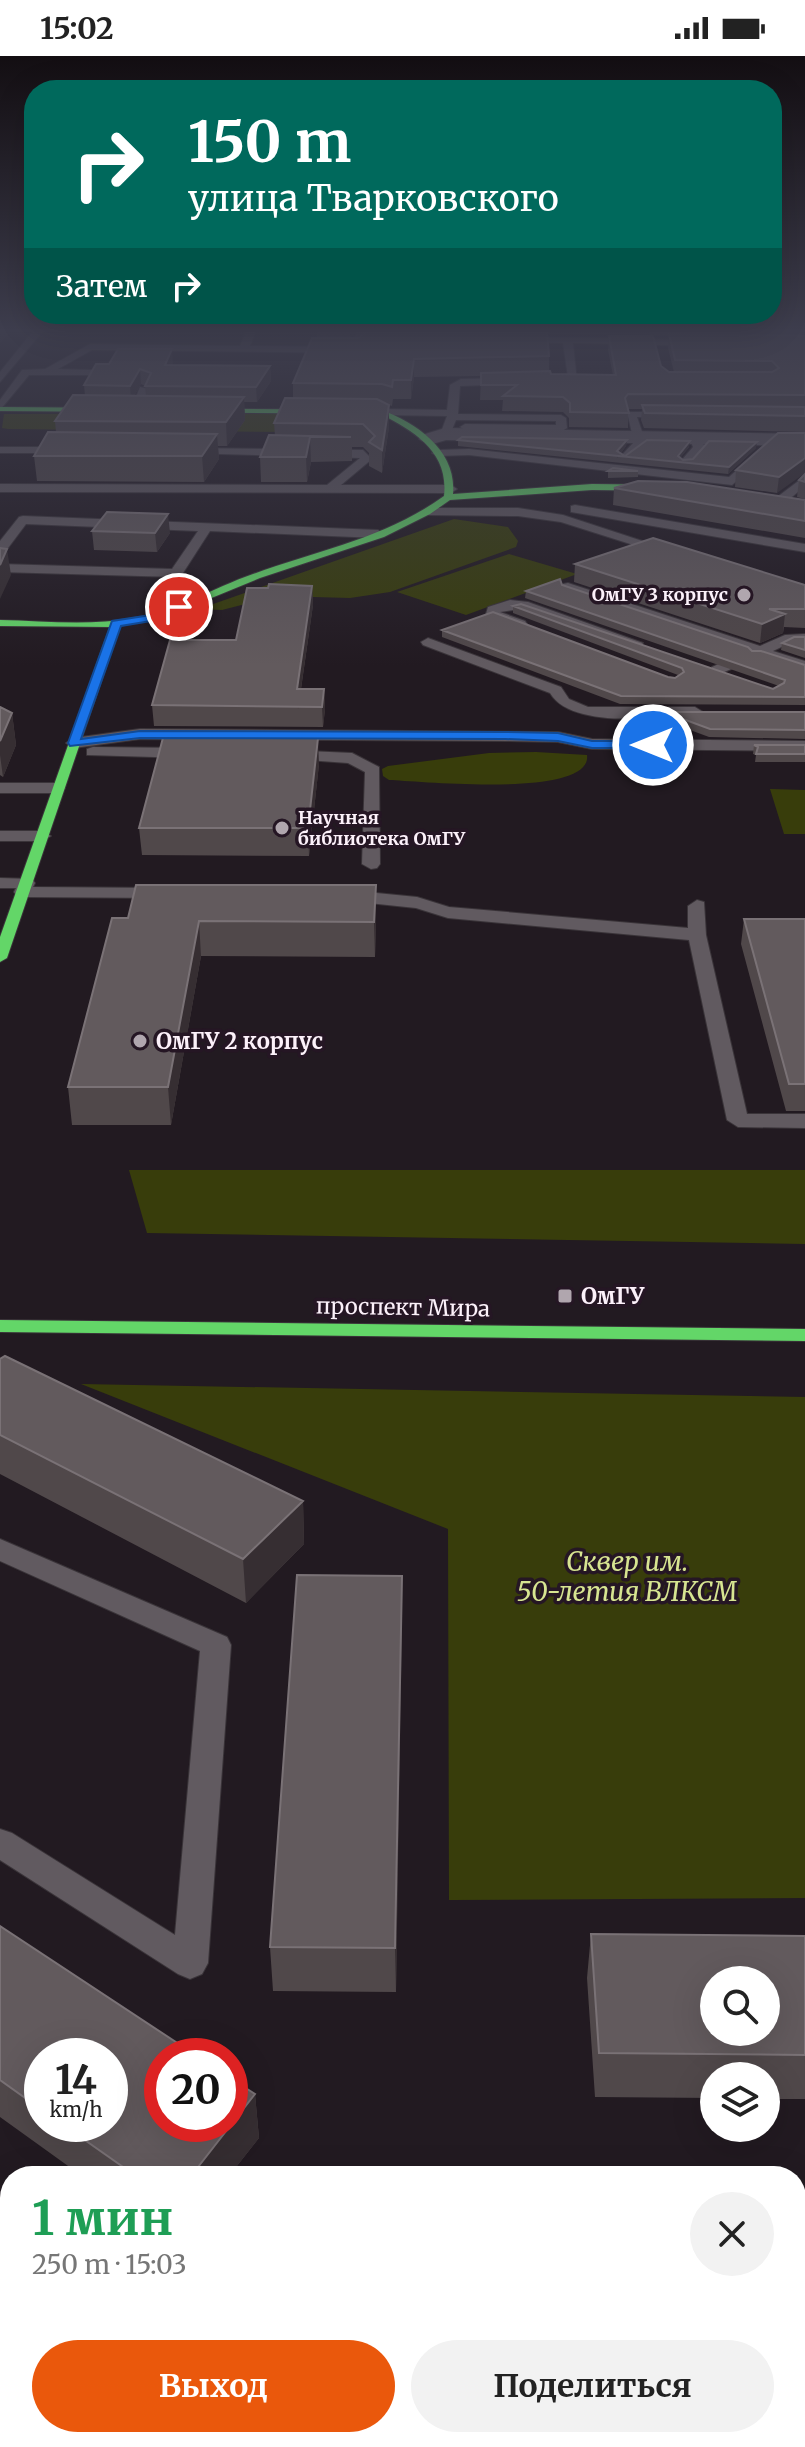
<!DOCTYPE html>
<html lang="ru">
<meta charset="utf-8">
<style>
:root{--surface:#fff;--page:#f2f2f2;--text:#222;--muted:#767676;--accent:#ea580c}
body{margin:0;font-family:Merriweather,serif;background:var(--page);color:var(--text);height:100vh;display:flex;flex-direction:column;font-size:30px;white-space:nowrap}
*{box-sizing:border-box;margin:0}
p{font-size:26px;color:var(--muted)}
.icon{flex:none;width:44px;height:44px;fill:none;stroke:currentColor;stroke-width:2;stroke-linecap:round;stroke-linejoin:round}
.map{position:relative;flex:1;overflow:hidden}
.drawer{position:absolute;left:0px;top:2110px;width:806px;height:282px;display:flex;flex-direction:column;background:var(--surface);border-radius:32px 32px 0 0;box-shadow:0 8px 32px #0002}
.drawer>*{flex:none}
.top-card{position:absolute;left:24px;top:24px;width:758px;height:244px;border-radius:32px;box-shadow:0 8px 32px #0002;background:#00695c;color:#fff;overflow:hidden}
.fabs{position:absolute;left:700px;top:1910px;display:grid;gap:16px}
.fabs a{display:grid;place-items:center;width:80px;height:80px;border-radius:50%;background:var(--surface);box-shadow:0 8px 32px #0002;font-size:40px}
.speed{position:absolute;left:24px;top:1982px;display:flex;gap:16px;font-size:40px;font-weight:700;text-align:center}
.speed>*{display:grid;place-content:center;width:104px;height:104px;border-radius:50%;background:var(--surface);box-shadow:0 8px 32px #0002;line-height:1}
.speed small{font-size:20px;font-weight:400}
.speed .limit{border:12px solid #d22;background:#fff;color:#111}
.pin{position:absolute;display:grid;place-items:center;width:68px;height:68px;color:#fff;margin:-34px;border:4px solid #fff;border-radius:50%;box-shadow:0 2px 8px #0007}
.me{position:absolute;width:88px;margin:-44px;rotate:270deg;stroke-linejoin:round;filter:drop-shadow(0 0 6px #0008)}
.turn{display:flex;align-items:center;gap:28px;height:168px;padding:0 32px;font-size:36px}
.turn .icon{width:104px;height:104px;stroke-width:2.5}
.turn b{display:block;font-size:56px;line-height:68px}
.then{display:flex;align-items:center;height:76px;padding:0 32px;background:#0003;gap:16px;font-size:30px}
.round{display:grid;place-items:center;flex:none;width:84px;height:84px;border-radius:42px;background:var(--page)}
.summary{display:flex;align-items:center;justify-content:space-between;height:136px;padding:0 32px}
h1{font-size:48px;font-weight:700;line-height:60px;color:#1e9e55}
.action{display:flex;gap:16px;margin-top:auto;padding:16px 32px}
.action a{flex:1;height:92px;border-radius:48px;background:var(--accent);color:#fff;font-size:32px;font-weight:700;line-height:92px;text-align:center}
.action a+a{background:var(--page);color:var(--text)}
.status{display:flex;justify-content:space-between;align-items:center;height:56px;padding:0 40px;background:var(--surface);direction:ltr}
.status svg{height:22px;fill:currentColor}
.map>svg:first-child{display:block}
</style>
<div class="status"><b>15:02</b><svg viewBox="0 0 49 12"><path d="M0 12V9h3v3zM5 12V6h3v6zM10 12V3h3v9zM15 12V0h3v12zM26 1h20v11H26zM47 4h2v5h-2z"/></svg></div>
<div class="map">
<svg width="805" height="2391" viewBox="0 0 805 2391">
<rect width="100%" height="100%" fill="#221a21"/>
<path fill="#383d0b" d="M305,357L287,376L8,373L2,372L4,358Z
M454,463L508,471L518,485L516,491L390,536L350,542L276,540L222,554L199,553Z
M509,498L577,518L466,559L397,536Z
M536,696L587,699C593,743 418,725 389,724L383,720L382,713L388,710L489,697Z
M770,733L805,734V778H784Z
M129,1114H805V1188L147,1177Z
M81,1328L805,1341V1842L449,1844L448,1473Z"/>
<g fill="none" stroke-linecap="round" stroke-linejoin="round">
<defs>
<path id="lane" d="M33,275H43L0,326V316Z
M246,275H256L250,290L353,291L356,275H366L362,294L357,297L92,294L58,313L92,314L96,315V319H29L0,354V344L22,314L45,313L90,288L240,290Z
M514,281L700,284L705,287L700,290L573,287L577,326L460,330L458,358L561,359L566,362L567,372L562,375L465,374L460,371L465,368L556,369V365L456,364L451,376L446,379L441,376L447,360L382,359L377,356L382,353L447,354L450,329L461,323L568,321L563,287L517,286Z
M140,331L149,333L138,356H130Z
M627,356H675L680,359L675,362L637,361L646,387L626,404L620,401L634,386Z
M695,379L699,380L705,391L690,408H682L680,406L693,391L689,382Z
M0,391H70L76,394L70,397H0Z
M187,392L363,394L372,403L341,429H451L457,433L451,437L0,436V428L327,429L360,402L183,397V393Z
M469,393L729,421L756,397L766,399L732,429L469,399L438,400L432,397L438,394Z
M805,420V430L780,451H772V445Z
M575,449L805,488V496L571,456V450Z
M430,452H518L563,459L676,496L665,499L561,466L518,460L426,459V453Z
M23,460L378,474L384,478L378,482L210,475L181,520L176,521L0,516V508L172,513L198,475L26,468L5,496L0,497V485L19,461Z
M568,527L760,590L785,579L805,578V586H792L773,595L805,605V614L761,600L722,617H712V611L747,595L563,534V528Z
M510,544L528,546L643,587L641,590H631L521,553L500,556L525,565L527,568L520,572L486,558L488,551Z
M428,582L561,631L569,643L588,651H695L703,656L695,661C657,661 571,673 550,637L423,589L421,586Z
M140,673L558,676L592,683L805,685V695L592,693L558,686L505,685L140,683L74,692L66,687L74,682Z
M93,691L188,692L196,697L188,702L87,699V693Z
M285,694L352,697L379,711L380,808L377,812L371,813L362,808L365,716L348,707L279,702V696Z
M0,727H57L65,732L57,737H0Z
M0,775H42L51,780L42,785H0Z
M0,822L32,823L35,827L33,831L165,832L174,837L165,842L23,841L17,840L14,836L16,832H0Z
M346,834L417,841L449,851L688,872V850L697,844L704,846L706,879L747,1058H805V1072L738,1071L727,1064L689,884L448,862L416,852L340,844L337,840Z
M0,1483L227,1581L231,1589L208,1907L202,1918L190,1923L178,1918L0,1804V1773L12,1777L175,1879L200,1595L0,1505Z
M796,2137H805V2175H796Z
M0,2169L10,2173V2217L0,2213Z
M117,2382H159V2391H115Z"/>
<path id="street" d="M445,372L805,378V390L446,384L429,389L419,383L422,379Z"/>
<path id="fast" d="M0,351L382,354C418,368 457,395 453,438L592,428L676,429L680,432L676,435L592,434L450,444L430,458L384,481L260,522L170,559L120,570L7,902L0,906V881L110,571L0,570V564C44,565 90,570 134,562C176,555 213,532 253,518C319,494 386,482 444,440C449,396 415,376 381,358L0,355Z
M0,1264L805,1273V1285L0,1276Z"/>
</defs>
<use href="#lane" stroke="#3a3439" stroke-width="2"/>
<use href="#street" stroke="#3a3439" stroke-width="2"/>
<use href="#fast" stroke="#3a3439" stroke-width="2"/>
<use href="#lane" fill="#615a60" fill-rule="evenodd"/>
<use href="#street" fill="#615a60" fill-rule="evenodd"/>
<use href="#fast" fill="#63d668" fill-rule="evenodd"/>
</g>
<path fill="#50484a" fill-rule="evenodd" d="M317,275H355L353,282L549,300V315L551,318L613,319L608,294L609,280H650L649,275H801L800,280H805V376L644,372L641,364L642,353H628V372L569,371V362L563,356L502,355L503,344H480L481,320L414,321L411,343H393L392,350L389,349V371L382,417L369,410V397L363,391H352V405L311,406L307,426H261L260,401L275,380L274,367L293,342V327L317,282ZM653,280H669L668,292L674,316H669L661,310Z
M172,293V309L270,310L271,325L257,346H244L245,364L227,390H218L219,403L204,426L37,425L34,400L56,376L55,365L85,340L84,329L109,308ZM141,328L145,330L146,340H134Z
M805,377L777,437L735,431L736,414Z
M458,384H627L626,390L621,397L625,400L689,391L680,402L683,404L756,392L728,418L458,390Z
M608,415H638V421L608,422Z
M805,418V443L797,441L799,424Z
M614,432L805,444V482L613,449Z
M92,475L170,477L157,496L94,494Z
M575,508L805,529V572L784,571L783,577L760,587L574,526Z
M562,529L752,595L805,609V649L620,648L442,581V574L668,621L675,622L678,619L513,557V550L773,633L779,630L525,542L526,535Z
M312,530L313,549L301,633H324L325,653L323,671L154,670L152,649L236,584Z
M805,581V602L781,594L782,587Z
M0,651L12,657L16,689L3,721L0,719Z
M664,656H805V683L709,681L663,664Z
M754,689H805V706H755L756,699L753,698Z
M319,708L309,800L142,799L139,772Z
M128,862L376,864L375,901L201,900L171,1069H72L68,1031Z
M744,863H805V1055H786L741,888Z
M0,1303L303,1445L304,1488L246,1547L0,1418Z
M402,1520L396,1936L273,1935L270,1891Z
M0,1870L255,2038L259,2082L229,2120H82L0,2061ZM42,2000L110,2068H42Z
M591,1878L805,1880V2043H766V2020H714V2042L595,2041L587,1922Z
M0,2268L10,2275V2369L0,2361Z"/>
<path fill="#362e32" d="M0,275H9V276L0,288Z
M350,275H355L351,288Z
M172,293L173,308L166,324L165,309Z
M414,303V321L411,343V324Z
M270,310L271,325L257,346L256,331Z
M140,313L141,328L131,345L130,330Z
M244,341L245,364L227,390L226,366Z
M389,349V371L382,417V394Z
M217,378L219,403L204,426L202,400Z
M310,381L311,406L307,426L306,401Z
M627,384L626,390L617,402V395Z
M690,385L689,391L677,406L678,400Z
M757,386L756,392L728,418L729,411Z
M805,402V417L777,437L779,421Z
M168,458L170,477L157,496L155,477Z
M7,493L11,519L0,543V509Z
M312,530L313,549L298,653L297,633Z
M785,558L783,577L760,587L762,568Z
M324,633L325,653L323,671L322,651Z
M12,657L16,689L3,721L0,699V685Z
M318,682L319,708L309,800L308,772Z
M376,829V864L375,901L374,866Z
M199,865L201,900L171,1069L168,1031Z
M303,1445L304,1488L246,1547L243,1503Z
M402,1520V1564L396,1936L395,1892Z
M255,2038L259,2082L229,2120H191Z"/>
<path fill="#625a5d" stroke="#7a7276" stroke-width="2" fill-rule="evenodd" d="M365,275H547L549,300L414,303L411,324H393L392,331L382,328L293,327L312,282H358L365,277Z
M669,278L805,280V339L628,338L625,342L629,357L570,356V347L563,341L503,340L517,329H481V317L550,315L551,318L616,319L609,280H653L661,310L669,316H772L779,312L772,305L675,304Z
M118,293H172L165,309L270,310L256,331L145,330L151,317L140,313L130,330L84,329L96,308H109Z
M73,339L244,341L226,366L55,365Z
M285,342L377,343L389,349L382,394L369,386L375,380L363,368L274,367Z
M642,349L805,351V360L645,357Z
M48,376L217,378L202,400H34Z
M778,377H805V402L779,421L736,414Z
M269,379L351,381H310L306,401H260Z
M462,381L627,384L617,395L625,400L647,384L690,385L678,400L683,404L693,403L709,385L757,386L729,411L458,384Z
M613,412L638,415H608Z
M805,418V426L799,424Z
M638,425L687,426L805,444V465L614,432Z
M107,456L168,458L155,477L92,475Z
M653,482L805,529V553H769L785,558L762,568L575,508Z
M0,492L7,493L0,509Z
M560,523L562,529L748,591L752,595H761L805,609V641L621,640L442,574L493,556L668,621L675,622L684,616L682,612L513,550L521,548L773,633L784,627L785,624L526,535Z
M269,528L312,530L297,633H324L322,651L152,649L170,584H236L247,532H268Z
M794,581H805V594L782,587Z
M0,651L12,657L0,685Z
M664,656H805V674L710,673Z
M164,678L318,682L308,772H139Z
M754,689H805V698H756L758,691Z
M136,829H376L374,866L199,865L168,1031H68L112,862H128Z
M744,863H805V1028H789Z
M5,1300L303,1445L243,1503L0,1379V1303Z
M297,1519L402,1520L395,1892L270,1891Z
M0,1870L197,2000H162V2068H230V2022L255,2038L191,2120H136L62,2068H110V2000H42V2054L0,2024Z
M591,1878L805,1880V1999L599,1997ZM714,1924H766V1976H714Z
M1,2267L10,2275V2361L0,2353Z
M239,2382H378V2391H239Z"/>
<linearGradient id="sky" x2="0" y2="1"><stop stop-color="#130e12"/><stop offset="0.45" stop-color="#3e3e4e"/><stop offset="1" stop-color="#3e3e4e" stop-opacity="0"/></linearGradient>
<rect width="805" height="610" fill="url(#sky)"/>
<path fill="#1a73e8" stroke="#114b97" stroke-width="2" d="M179,548L183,549V553L157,564L121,570L81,683L140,675L505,676L558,677L592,685H653L659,689L653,692H592L558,685L505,683L140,682L70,690L68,687L112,565L151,559Z"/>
<g fill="#b0a6ae" stroke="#251624" stroke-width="3">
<circle cx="744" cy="539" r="8"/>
<circle cx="282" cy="772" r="8"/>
<circle cx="140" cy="985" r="8"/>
<rect x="557" y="1232" width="16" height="16" rx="4"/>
</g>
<g text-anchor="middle" stroke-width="7" stroke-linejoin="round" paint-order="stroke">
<g font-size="18" font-weight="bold" fill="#fcf1fa" stroke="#251624" text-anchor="end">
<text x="728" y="545">ОмГУ 3 корпус</text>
<text x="298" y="768" text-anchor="start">Научная<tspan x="298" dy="21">библиотека ОмГУ</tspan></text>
</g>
<g font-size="22" font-weight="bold" fill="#fcf1fa" stroke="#251624" text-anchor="start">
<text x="156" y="993">ОмГУ 2 корпус</text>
<text x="581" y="1248">ОмГУ</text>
</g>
<g font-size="22" fill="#fcf1fa" stroke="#251624">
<text transform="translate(403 1251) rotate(1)" y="8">проспект Мира</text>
</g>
<g font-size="26" font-style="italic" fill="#d7e591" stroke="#251624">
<text x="627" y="1515">Сквер им.<tspan x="627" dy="30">50-летия ВЛКСМ</tspan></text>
</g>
</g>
</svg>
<div class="fabs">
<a><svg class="icon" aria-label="search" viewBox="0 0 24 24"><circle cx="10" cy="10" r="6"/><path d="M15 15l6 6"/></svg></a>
<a><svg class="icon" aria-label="layers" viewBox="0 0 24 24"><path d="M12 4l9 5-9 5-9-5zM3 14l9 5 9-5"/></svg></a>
</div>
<div class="speed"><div>14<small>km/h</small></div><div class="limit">20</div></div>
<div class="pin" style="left:179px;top:551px;background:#d93025"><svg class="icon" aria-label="arrive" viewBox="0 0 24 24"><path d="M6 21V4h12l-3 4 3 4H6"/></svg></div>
<svg class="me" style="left:653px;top:689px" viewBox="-20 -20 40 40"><circle r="17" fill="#1a73e8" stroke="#fff" stroke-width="3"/><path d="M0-11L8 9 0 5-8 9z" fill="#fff"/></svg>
<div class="top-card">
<div class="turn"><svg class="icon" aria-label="right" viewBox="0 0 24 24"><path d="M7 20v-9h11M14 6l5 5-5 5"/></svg><div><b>150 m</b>улица Тварковского</div></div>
<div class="then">Затем<svg class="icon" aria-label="right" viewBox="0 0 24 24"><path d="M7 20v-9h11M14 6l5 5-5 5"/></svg></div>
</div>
<section class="drawer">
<div class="summary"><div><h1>1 мин</h1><p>250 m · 15:03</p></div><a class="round"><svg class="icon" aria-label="close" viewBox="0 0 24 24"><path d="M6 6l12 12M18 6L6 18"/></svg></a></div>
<div class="action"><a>Выход</a><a>Поделиться</a></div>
</section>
</div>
